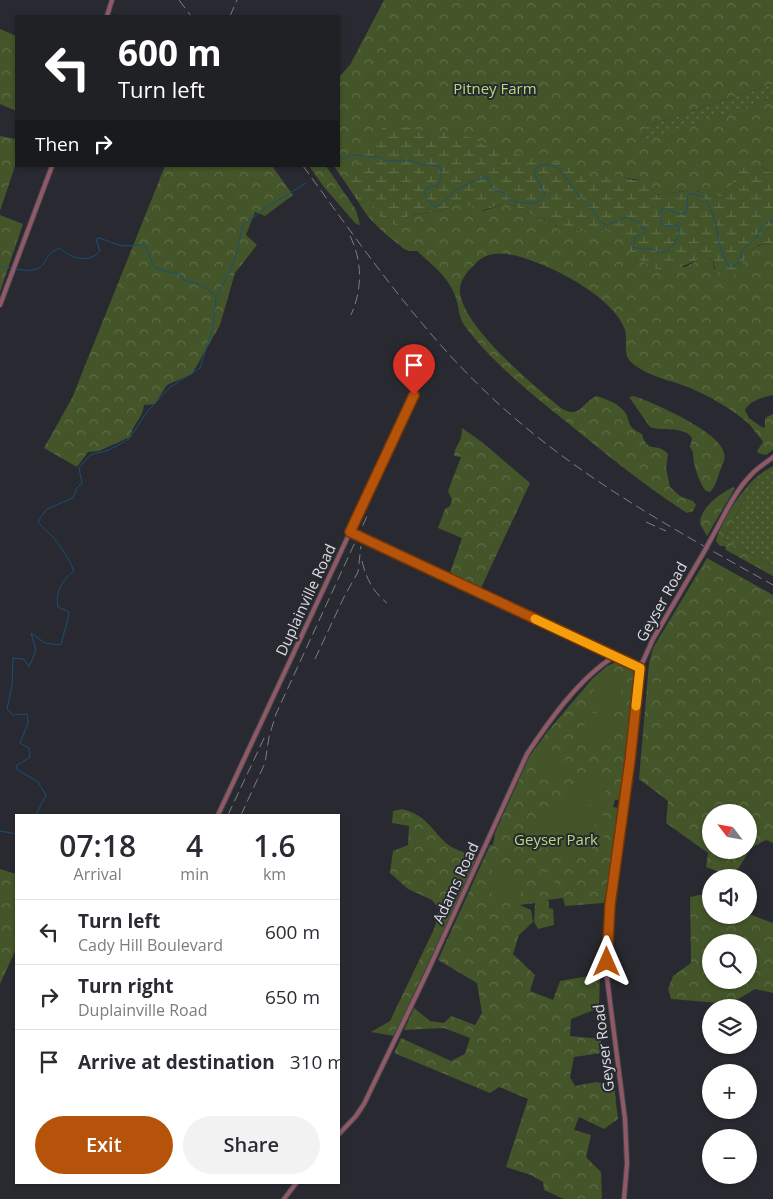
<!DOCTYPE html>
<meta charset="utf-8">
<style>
:root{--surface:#fff;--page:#f2f2f3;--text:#2b2b33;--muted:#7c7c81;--line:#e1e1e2;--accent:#b45309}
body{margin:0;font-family:"Open Sans",sans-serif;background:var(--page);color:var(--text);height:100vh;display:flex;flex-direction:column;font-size:19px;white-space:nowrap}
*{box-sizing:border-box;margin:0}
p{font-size:16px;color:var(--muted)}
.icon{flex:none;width:28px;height:28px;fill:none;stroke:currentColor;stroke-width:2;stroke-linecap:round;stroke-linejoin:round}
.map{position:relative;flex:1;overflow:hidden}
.sheet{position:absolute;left:15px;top:814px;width:325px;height:370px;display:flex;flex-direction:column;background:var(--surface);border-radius:0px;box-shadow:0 1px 4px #0004}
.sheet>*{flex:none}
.banner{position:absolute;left:15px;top:15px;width:325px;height:152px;border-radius:0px;box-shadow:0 1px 4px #0004;background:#202124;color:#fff;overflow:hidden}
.needle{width:32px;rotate:301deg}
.buttons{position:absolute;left:702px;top:804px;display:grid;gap:10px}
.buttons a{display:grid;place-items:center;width:55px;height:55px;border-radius:50%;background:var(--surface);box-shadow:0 1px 4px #0004;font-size:25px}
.pin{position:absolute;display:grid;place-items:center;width:42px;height:42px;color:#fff;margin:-51px -21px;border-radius:50% 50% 50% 0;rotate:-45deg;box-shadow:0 0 5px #0007}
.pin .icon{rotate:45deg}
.me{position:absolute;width:55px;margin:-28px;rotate:0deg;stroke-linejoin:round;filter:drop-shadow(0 0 4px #0008)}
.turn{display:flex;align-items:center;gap:18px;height:105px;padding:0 20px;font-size:22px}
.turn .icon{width:65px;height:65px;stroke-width:2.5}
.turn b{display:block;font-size:35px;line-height:42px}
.then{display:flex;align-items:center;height:48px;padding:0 20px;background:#0003;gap:10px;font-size:19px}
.eta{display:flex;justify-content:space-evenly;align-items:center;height:85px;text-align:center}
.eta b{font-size:30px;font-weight:600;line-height:35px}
.action{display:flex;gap:10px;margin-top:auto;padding:10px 20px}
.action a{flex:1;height:58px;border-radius:30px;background:var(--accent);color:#fff;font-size:20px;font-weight:600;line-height:58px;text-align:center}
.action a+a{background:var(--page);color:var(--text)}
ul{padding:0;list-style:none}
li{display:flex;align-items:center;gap:15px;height:65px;padding:0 20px;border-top:1px solid var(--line)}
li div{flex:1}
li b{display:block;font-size:19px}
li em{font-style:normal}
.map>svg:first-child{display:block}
</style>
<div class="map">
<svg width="773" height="1199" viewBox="0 0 773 1199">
<defs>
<pattern id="grass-dots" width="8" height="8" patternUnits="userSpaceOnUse" patternTransform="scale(1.25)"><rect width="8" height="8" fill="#435529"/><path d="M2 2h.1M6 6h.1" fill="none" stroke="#5e6d48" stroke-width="1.8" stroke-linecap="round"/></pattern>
<pattern id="forest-crowns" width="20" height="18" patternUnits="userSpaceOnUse" patternTransform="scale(1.25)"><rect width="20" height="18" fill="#435529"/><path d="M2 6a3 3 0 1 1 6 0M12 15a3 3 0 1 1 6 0" fill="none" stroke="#5e6d48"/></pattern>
<pattern id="wetland-marsh" width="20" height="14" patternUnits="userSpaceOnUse" patternTransform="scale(1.25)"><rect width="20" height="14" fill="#435529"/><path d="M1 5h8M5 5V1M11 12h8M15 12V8" fill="none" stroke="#5e6d48"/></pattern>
</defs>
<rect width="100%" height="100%" fill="#292931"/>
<path fill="url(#grass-dots)" d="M773,84V97L639,144L648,124L651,125Z
M773,466V566L724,539L752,484L763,474V472Z"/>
<path fill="url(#forest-crowns)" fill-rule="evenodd" d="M384,0H773V84L651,125L648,124L640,143L773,97V175L762,167L737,175L733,185L723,197L691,190L656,195C642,173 645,183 623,177L597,218L351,177L345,182L334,166H339V77L350,65Z
M0,29L16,36V111L0,104Z
M0,136L16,139V163L0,211Z
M165,166H272L293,195L265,216L255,212L246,235L257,245L235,273L220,325L192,374L167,385L155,404L144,405C143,418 133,423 130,437L99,451L88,452L77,467L44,448L72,398Z
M309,166H326L356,210L360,225L356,224L324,187Z
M367,201L387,222L407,218L410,215L444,210L460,202L483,211L504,204H511L538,218L555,222L556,227L561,231H605L609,229L615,230L621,234L636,257L653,267H685L704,257L713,260L714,269L740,267C745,254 758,241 773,244V395C763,397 749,401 745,410L749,418L763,428L765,427V418L773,414V450L766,455L758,453L757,451L763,442L762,440C757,435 753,428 748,423C733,410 714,399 697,391C675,380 650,379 631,362C622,353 628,340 625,330C615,301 569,276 543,265C523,257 494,245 476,263C468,271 459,280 460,292C463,327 534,386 561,408C581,420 581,402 597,396C606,399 617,403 623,410C633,421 623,425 642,434C647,455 657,441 668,454L666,468L670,487L680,496L693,501L696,505L693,511L687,513C645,486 607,455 569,424C532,394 493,364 464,325C458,316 459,303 454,293C447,276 431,264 417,251H409L404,249C386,234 371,224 359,203Z
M0,215L23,224L0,292Z
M634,396C652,402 721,432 724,453C726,460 722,464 720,471C717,479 716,486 710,492L706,491C700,484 696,472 694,463C693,457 694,452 690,447L692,438C683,425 663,432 650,427L629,397Z
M462,428L482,442L530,483L481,588L450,573L462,538L438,528L445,509L450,506L452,500L448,491L461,457L454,456C456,442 462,444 462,428Z
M763,472L764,474L752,484L724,539L773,566V576L726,550L725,546H720L716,541C720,522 746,482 763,472Z
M733,487L735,488L707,536L700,524C700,507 720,494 733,487Z
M707,558L773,595V843L766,840L751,848L733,877L706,867L708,853L666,823L668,801L639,779L649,663L653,648ZM711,812H749V850H711Z
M616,662L632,669L636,674L620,800H615L613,807L619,808L609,880L604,903L565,906L563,898L547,900L549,901V908L553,909L554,925L538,929L534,922L535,903L520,905L531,910L533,922L519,935L513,954L535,975L530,991L553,1000L560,981L600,974L599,1008L571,1019L570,1036L601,1039V1053L574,1057L570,1077L575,1086L596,1082L614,1085L618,1119L604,1129L579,1117L574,1130L591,1135L586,1157L601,1172L602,1197L601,1199H564L544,1190L543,1182L531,1175L506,1167L528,1099L499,1087L490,1093L394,1053L401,1038L451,1061L465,1054L470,1038L444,1028L404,1030L414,1008L430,1021L444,1023L451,1016L475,1025L482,1013L477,983L438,960L490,845H493L495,833L529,757L548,731L592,679L607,666Z
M402,809C427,816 429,827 446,843C453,850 468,853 478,858L394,1036L371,1032L390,1021L435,927L439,909L432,900L408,889L390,873L393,851L408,845L409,826L392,823L393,811Z
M0,869L16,874V949L0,984Z
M705,894L711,896V915H749V914L773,923V993L755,989L730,1004L671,999L668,989L673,976L691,963L690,897ZM711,942H749V980H711Z"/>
<path fill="url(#wetland-marsh)" d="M395,124L425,131H442L472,138L483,144L530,158L562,164L581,174L590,177L599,178L615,175L634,180L643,179L648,182L656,195L691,190L723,197C743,172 737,148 773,175V244C752,239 743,263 733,277L726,279L716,273L713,260C699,251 678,278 654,268C649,265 639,260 635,256C626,247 621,224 605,231H561L557,229L555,222L538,218L511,204H504L480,211L460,202L444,210L410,215L400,224L395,225L387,222L380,216L367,201L359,203L345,182L352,175L354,167L382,128L386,125Z"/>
<path fill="#435529" d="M601,672C618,679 624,690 623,708L606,707L591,703L594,688Z
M590,712L604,715L620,723C614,738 599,749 583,744L584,727Z
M565,753C565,773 561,780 540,780L537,756L540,754Z
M599,774H607L604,805L601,808L596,807L571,796C578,783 585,777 599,774Z
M569,799L583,802L596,809L591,854L587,856L538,847C538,820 542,808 569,799Z
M598,815L607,816L603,846L594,845Z
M493,866C510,870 514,871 522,886L519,902L493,895L490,891Z
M541,871L554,874L556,877L552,894L540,891L537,883Z"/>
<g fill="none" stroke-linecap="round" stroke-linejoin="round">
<path stroke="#175075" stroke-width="1" d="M339,161L351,155L378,157L387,161L409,160L423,165L439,166C443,173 441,179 438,185L427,188L424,192L428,201L435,207C445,203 449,194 458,189C466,184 476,181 485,177L488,178L492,189L504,193L512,201C523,203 538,207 545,195L535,175V169C556,152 568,183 578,195C583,201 591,206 594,212C599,219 599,222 607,225L627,217C634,220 642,224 646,231L645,233L635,237L633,247C638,250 643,247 649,249C653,249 657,252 661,252C671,253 677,239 680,232L678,225L665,226C659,221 659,214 662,208C671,207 676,217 686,213C689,206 685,200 689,194C714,192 716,230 720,246C722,253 725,259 728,265L730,266L737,264L744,248L756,238L762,227L770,220L773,222
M0,266L11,268
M16,269C53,276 38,255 60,248C69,258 90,264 100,251L96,239L99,238L122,246L145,245L154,267L163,271L180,274L184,281C197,283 207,286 215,296
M36,815L46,795L38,782L18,770L16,766L30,757L29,748L20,743L28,723L27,714L13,715L7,709L12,685L13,658L24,659L29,667L36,650L31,633L45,643L61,645C63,633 68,624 69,612L58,607C55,592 63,579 74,571C69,559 61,546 52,536C47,531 42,528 38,521L47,509L73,498L77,488L82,483L79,468L90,455L109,450L129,439L147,412L169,388L200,368L213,327L216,297L230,272L236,255L243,225L267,207L306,183
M0,831L16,834"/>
<defs>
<path id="tertiary" d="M107,16L112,0
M0,305L52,166
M350,532L640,668
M711,539C723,518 734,492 751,475C757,468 766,463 773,457
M218,815L414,395
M339,1134L356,1116L364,1104L427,973L527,754C549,721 580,677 615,656
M284,1199L297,1182
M624,1199L627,1164L625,1119L607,978V942L610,905L630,760L640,668L653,639L704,552"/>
</defs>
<use href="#tertiary" stroke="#45454d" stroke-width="6"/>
<use href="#tertiary" stroke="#915966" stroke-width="4"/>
<path stroke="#7d7d84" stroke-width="1" stroke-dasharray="10 5" stroke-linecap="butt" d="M179,0L191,16
M230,16L237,0
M303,166C361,245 417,327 488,394C572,474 673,529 773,585
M350,236C363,262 362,290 351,315
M646,522L666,531
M362,561C366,578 373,592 387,603
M315,659L344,597L358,572L361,546
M228,815L266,734
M241,815L265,763L269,737L276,714L369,512"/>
<defs>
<path id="tertiary-bridge" d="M704,552L711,539"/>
</defs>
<use href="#tertiary-bridge" stroke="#45454d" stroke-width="6" stroke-linecap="butt"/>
<use href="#tertiary-bridge" stroke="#915966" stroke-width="4"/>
</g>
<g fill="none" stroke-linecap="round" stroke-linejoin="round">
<defs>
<path id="route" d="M414,395L350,532L640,668L630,760L610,905L607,962"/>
</defs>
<use href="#route" stroke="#753606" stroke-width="12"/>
<use href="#route" stroke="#b45309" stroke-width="9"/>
<path stroke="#f59e0b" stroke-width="9" d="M535,619L640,668L636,706"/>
</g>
<g text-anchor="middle" stroke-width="4" stroke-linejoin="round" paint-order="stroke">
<g font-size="15" fill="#b4dd7a" stroke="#292931">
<text x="495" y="94">Pitney Farm</text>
<text x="556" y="845">Geyser Park</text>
</g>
<g font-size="15" fill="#dbdbe1" stroke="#292931">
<text transform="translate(306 600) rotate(-65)" y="5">Duplainville Road</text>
<text transform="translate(662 602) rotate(-61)" y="5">Geyser Road</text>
<text transform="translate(456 883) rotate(-65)" y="5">Adams Road</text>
<text transform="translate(604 1048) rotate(-97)" y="5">Geyser Road</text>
</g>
</g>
</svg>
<div class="buttons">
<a><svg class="needle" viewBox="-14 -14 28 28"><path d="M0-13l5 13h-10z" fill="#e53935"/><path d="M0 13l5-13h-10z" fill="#7c7c81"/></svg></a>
<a><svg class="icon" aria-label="sound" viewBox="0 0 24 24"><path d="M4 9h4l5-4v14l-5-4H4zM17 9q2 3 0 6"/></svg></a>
<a><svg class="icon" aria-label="search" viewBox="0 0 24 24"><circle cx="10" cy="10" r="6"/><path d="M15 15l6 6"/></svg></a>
<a><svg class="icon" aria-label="layers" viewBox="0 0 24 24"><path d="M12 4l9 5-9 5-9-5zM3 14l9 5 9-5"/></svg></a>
<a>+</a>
<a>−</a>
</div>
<div class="pin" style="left:414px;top:395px;background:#d93025"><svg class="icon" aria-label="arrive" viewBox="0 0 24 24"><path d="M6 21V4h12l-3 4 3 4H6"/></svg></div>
<svg class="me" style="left:607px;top:962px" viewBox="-20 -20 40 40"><path d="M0-17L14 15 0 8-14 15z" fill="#b45309" stroke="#fff" stroke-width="4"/></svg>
<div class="banner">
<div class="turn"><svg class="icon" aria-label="left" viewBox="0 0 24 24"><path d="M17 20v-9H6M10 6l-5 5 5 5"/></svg><div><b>600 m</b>Turn left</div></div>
<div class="then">Then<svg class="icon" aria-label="right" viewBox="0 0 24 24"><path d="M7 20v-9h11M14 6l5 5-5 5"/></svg></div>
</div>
<section class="sheet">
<div class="eta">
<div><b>07:18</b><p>Arrival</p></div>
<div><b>4</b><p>min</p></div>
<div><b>1.6</b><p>km</p></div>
</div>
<ul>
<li><svg class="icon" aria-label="left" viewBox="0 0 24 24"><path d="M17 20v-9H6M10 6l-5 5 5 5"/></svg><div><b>Turn left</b><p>Cady Hill Boulevard</p></div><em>600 m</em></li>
<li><svg class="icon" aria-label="right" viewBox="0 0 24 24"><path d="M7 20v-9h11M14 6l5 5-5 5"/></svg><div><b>Turn right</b><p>Duplainville Road</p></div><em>650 m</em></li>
<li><svg class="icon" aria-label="arrive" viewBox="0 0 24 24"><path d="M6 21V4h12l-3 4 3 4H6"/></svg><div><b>Arrive at destination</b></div><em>310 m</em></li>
</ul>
<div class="action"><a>Exit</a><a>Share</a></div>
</section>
</div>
